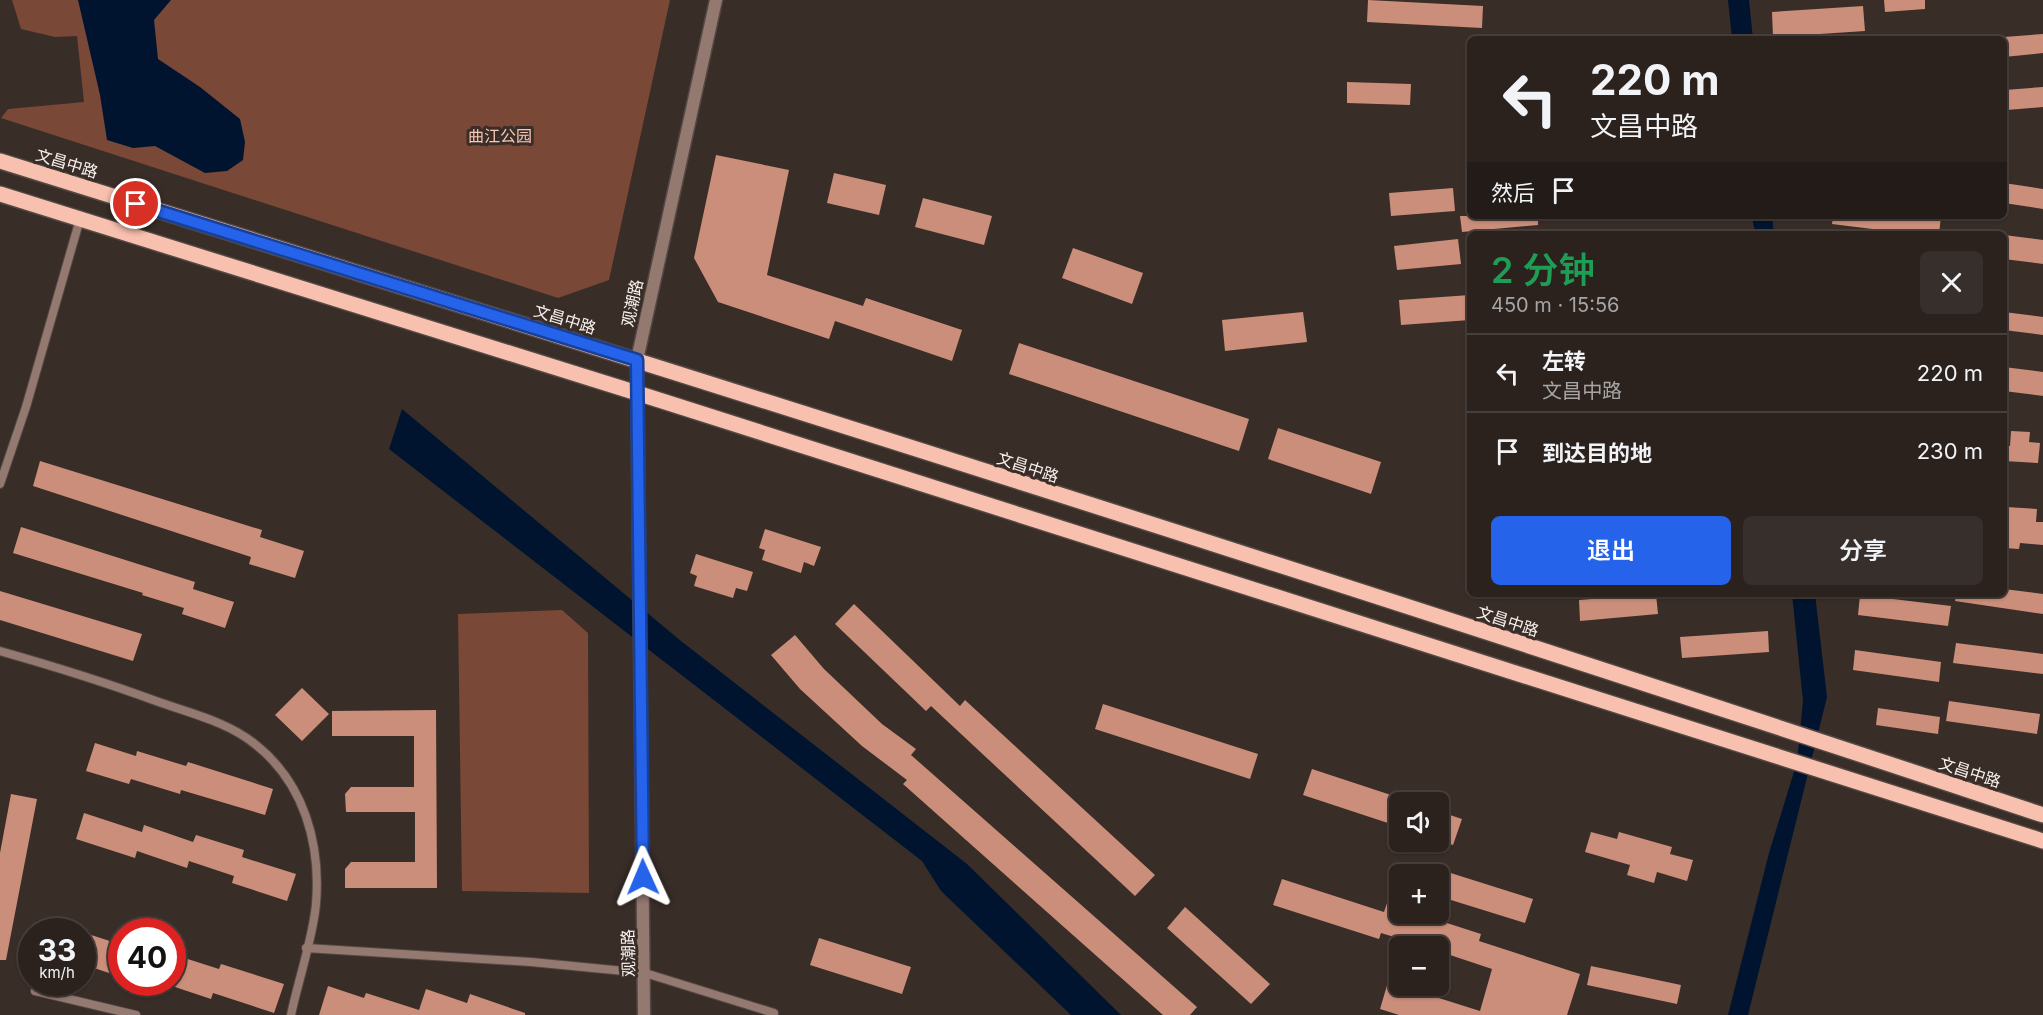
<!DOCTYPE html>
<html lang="zh">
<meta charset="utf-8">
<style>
:root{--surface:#2b221e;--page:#372f2b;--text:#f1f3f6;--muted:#a6a4a4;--line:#473f3c;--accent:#2563eb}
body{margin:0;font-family:Inter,"Noto Sans SC",sans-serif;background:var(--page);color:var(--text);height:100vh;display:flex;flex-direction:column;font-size:22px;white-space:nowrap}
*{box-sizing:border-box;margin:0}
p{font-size:20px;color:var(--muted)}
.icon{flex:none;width:33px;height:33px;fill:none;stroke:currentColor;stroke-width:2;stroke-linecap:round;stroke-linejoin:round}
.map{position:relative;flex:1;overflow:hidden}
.drawer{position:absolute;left:1467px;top:231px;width:540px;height:366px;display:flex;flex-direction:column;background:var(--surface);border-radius:9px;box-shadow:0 2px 4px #0004,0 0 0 2px var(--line)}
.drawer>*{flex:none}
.banner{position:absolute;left:1467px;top:36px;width:540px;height:183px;border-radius:9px;box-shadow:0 2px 4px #0004,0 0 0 2px var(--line);background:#2b221e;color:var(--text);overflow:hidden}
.tools{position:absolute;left:1389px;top:792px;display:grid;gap:12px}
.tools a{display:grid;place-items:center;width:60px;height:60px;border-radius:9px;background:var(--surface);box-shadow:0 2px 4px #0004,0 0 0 2px var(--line);font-size:30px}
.speed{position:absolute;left:18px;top:918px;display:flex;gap:12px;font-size:30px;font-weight:700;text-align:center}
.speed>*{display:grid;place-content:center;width:78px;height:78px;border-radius:50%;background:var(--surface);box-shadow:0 2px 4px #0004,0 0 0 2px var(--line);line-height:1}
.speed small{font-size:15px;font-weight:400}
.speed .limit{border:9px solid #d22;background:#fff;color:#111}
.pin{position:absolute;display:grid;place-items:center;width:51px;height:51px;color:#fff;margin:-26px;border:3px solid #fff;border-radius:50%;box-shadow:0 2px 6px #0007}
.me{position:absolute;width:66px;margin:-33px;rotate:359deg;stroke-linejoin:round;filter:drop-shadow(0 0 4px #0008)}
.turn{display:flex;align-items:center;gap:21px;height:126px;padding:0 24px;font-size:27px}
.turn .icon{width:78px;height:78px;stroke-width:2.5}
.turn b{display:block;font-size:42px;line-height:51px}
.then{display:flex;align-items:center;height:57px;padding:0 24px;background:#0003;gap:12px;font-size:22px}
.round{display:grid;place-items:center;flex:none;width:63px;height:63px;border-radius:9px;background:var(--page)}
.summary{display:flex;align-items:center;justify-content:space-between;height:102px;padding:0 24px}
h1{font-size:36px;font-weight:600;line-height:45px;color:#1e9e55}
.button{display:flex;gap:12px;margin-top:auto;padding:12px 24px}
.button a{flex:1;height:69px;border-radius:9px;background:var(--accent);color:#fff;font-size:24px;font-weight:600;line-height:69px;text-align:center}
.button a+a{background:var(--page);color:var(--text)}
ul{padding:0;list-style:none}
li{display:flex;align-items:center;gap:18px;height:78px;padding:0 24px;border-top:2px solid var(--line)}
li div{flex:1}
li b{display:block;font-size:22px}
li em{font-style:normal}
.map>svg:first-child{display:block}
</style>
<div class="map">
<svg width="2043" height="1015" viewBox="0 0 2043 1015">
<rect width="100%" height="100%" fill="#392d28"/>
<path fill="#794837" d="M12,0H670L609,280L558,298L1,118L8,109L84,102L77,36L55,37L21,29Z
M562,610L588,633L589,893L462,891L458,614Z"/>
<path fill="#00142f" d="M78,0H171L154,20L158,59L200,87L240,119L245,142L243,160L227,171L205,173L155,146L133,148L107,140L100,95Z
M1728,0H1749L1753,39H1732Z
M1752,216H1772L1774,234H1755Z
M402,409L681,641L967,864L1121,1015H1071L941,891L922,861L389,449Z
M1792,594H1815L1827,697L1748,1015H1728L1769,853L1797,762L1803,701Z"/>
<path fill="#cb8e7a" d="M1368,0L1483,6L1482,28L1367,22Z
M1884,0H1925V9L1885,12Z
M1863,6L1865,31L1773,37L1772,12Z
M2043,34V53L2004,57V37Z
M1347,82L1411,84L1410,105L1347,103Z
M2043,87V107L2007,110L2005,90Z
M716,155L789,170L767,275L863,306L866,298L962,330L952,361L835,321L829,339L718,302L694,258Z
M834,173L886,185L879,215L827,203Z
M2004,183L2043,189V209L2004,203Z
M1453,188L1455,211L1391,216L1389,193Z
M923,198L992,216L984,245L915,227Z
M1460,216H1538V225L1462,232Z
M1833,216H1941L1939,234H1913L1832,224Z
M2004,235L2043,240V264L2004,259Z
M1458,239L1461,264L1397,270L1394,246Z
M1073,248L1143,273L1132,304L1062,278Z
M1470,295V320L1401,325L1399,300Z
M1303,312L1307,342L1225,351L1222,320Z
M2004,312L2043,317V335L2004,330Z
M1019,343L1249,419L1239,451L1009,374Z
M2004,367L2043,372V396L2004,391Z
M1278,428L1381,462L1371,494L1268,459Z
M2011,431L2030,432L2029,442L2040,443L2038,463L2004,461V446H2010Z
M40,461L262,530L260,537L304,551L295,578L249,564L251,557L33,486Z
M2007,507L2037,509L2036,522H2043V545L2020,543L2019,549L2004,548Z
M21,527L195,582L193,589L234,602L225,628L182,614L184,608L142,595L143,593L13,553Z
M765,529L821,547L814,566L804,562L801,573L762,560L765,550L759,548Z
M696,554L753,572L747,591L736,588L733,598L694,586L697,576L690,573Z
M2004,589L2043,594V614L1955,601L1956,594H2004Z
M0,591L142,634L133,661L0,620Z
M1656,594L1658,614L1580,621L1579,600Z
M1860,595L1951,606L1948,626L1858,615Z
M854,604L960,706L965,700L1155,875L1135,896L931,706L926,711L835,624Z
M1768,631L1769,652L1682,658L1680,637Z
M795,635L824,669L882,724L916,749L911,755L1197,1007L1190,1015H1163L903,784L907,780L862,746L800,689L771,655Z
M1956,643L2043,654V674L1953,663Z
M1855,650L1941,662L1939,682L1853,670Z
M302,688L329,714L302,741L275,715Z
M1949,701L2040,714L2037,734L1946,721Z
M1103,704L1258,754L1250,779L1095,729Z
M1878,708L1940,717L1938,734L1876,725Z
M436,710L437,888H345V869L351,862H415V812H346L345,794L351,787H414V736H332V711Z
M95,743L136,756L137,751L186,766L188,762L273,789L265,815L181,790L180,794L131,779L129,784L86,771Z
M1312,769L1400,798V827L1303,795Z
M11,794L37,799L6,960H0V853Z
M1438,811L1462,819L1453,845L1438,840Z
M84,813L142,832L144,825L193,842L196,835L244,850L242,857L296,874L287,901L232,883L234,876L189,861L187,868L137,851L135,858L76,839Z
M1591,832L1617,839L1619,832L1672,847L1670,854L1693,860L1687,881L1657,872L1654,883L1627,875L1630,865L1585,852Z
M1438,869L1533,899L1525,923L1438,896Z
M1282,879L1384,912L1387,903L1400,907V914H1419L1481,934L1479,941L1580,974L1567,1015H1399L1380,1009L1388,982L1480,1011L1492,969L1438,951V946H1424L1381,933L1379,939L1273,905Z
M1185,907L1270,984L1251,1004L1167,928Z
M82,932L122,945V965L118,976L82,964Z
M819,938L911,967L902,994L810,965Z
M172,954L219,969L221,964L284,984L274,1013L213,993L211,999L172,986Z
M1591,966L1681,985L1677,1004L1587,985Z
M328,986L364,998L366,993L419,1010L426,989L467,1003L470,994L525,1013V1015H319Z"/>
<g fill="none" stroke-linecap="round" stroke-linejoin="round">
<defs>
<path id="service" d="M0,484L26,407L80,219
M0,651C53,666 105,682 156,701C189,713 229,722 256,745C304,783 321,844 316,904C313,938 298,981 291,1015
M306,948L531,962L645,973L774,1013
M35,991L136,1015"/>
<path id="tertiary" d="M644,1015L637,360L716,0"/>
<path id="primary" d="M0,161C683,374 1365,589 2043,815
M0,194L637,393L2043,841"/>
</defs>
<use href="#service" stroke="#544844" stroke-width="10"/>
<use href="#tertiary" stroke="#544844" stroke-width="15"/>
<use href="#primary" stroke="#544844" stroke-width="18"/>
<use href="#service" stroke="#947970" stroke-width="8"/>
<use href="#tertiary" stroke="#947970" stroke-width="12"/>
<use href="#primary" stroke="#f8c1af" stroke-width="15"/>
</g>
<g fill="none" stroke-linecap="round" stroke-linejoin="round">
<defs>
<path id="route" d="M136,204L637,360L643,877"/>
</defs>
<use href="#route" stroke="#184099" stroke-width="15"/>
<use href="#route" stroke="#2563eb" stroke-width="10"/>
</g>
<g text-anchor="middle" stroke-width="6" stroke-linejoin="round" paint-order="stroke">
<g font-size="16" fill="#fcc6b4" stroke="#392d28">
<text x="500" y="142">曲江公园</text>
</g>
<g font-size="16" fill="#f8f0ed" stroke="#392d28">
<text transform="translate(67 163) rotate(17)" y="6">文昌中路</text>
<text transform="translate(632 303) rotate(-78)" y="6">观潮路</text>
<text transform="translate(565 319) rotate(17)" y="6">文昌中路</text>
<text transform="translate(1028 467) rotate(18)" y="6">文昌中路</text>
<text transform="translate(1508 621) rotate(18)" y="6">文昌中路</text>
<text transform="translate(1970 772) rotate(18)" y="6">文昌中路</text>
<text transform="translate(628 953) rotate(-91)" y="6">观潮路</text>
</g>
</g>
</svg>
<div class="tools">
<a><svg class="icon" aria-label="sound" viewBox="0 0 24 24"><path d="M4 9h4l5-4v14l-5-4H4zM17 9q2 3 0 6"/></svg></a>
<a>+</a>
<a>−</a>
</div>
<div class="speed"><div>33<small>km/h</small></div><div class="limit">40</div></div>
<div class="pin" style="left:136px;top:204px;background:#d93025"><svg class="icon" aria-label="arrive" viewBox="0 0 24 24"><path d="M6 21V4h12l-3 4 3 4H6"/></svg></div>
<svg class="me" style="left:643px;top:877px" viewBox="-20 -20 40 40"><path d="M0-17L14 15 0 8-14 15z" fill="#2563eb" stroke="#fff" stroke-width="4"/></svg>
<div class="banner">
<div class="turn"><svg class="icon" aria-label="left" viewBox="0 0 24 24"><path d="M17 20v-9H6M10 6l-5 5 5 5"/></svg><div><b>220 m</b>文昌中路</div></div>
<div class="then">然后<svg class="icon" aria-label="arrive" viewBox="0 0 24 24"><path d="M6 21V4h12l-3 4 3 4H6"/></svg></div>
</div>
<section class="drawer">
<div class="summary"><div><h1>2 分钟</h1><p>450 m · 15:56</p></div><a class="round"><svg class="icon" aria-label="close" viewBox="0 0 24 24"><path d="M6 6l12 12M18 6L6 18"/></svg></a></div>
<ul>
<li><svg class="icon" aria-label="left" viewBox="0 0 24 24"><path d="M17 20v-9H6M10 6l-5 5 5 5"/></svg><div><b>左转</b><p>文昌中路</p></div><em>220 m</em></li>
<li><svg class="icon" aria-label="arrive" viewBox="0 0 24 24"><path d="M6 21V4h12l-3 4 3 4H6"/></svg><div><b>到达目的地</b></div><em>230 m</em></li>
</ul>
<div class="button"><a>退出</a><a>分享</a></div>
</section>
</div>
